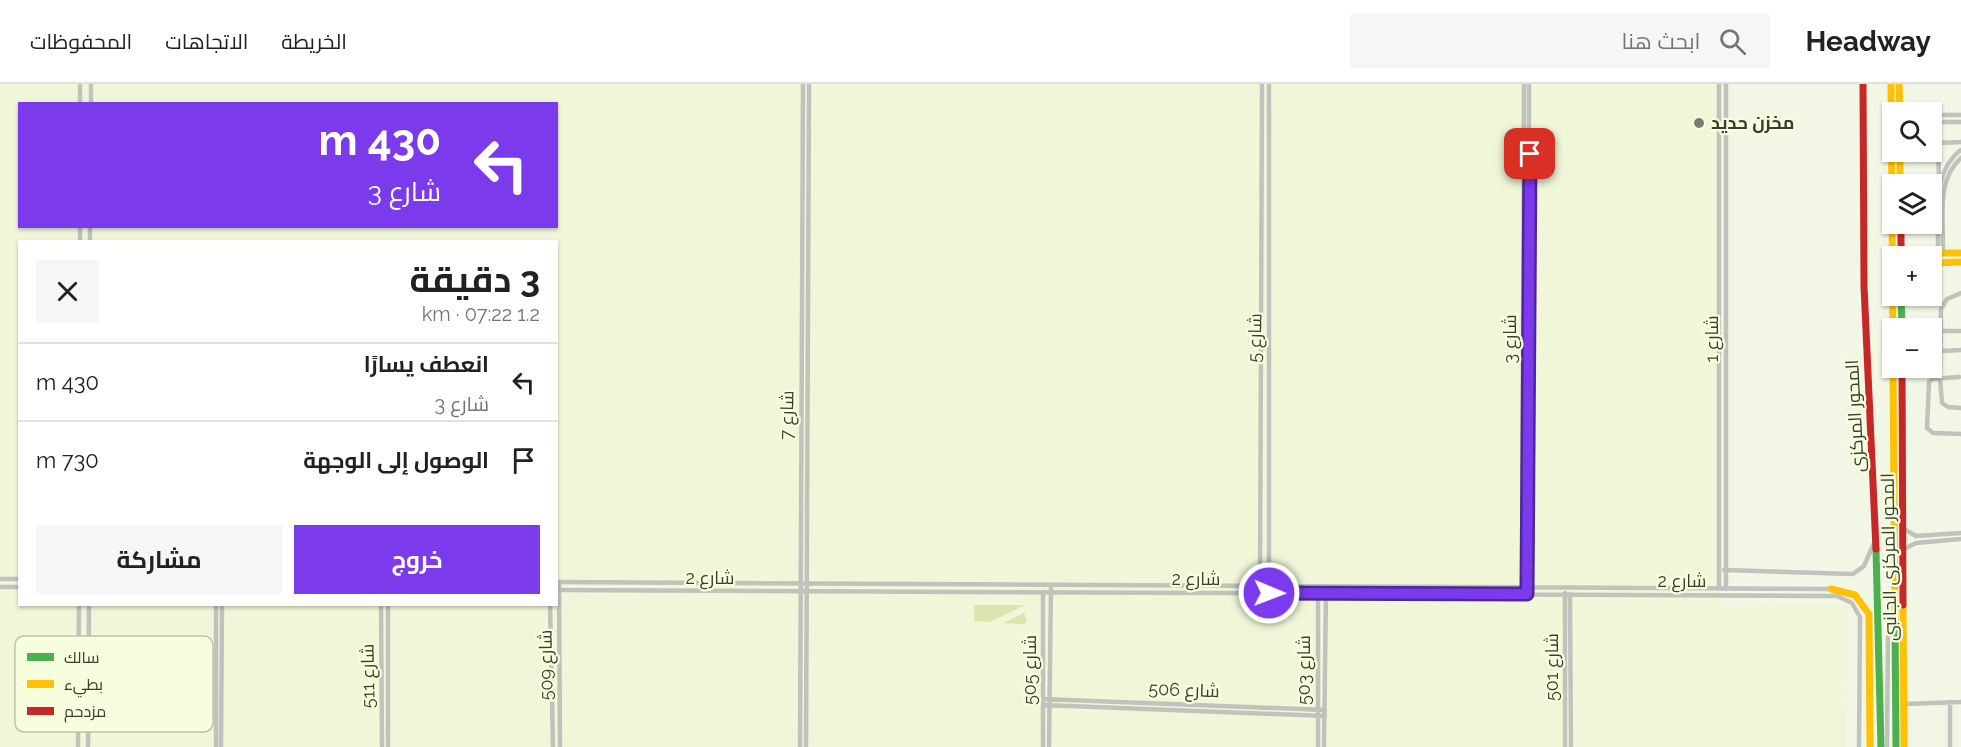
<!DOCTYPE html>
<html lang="ar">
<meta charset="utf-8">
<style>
:root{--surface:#fff;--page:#f6f6f6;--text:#202124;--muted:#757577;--line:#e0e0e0;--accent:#7c3aed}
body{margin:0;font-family:Raleway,Cairo,sans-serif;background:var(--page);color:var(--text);direction:rtl;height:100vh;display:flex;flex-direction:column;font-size:22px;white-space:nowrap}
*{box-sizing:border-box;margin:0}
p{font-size:20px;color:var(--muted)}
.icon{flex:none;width:33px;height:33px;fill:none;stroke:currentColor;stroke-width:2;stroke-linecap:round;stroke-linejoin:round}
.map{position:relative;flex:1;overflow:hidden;direction:ltr}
.panel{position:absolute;left:18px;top:156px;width:540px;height:366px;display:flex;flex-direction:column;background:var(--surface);border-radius:0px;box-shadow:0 2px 4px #0004;direction:rtl}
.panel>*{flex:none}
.hud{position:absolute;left:18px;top:18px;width:540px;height:126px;border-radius:0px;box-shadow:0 2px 4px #0004;direction:rtl;background:#7c3aed;color:#fff;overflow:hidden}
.controls{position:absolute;left:1882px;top:18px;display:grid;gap:12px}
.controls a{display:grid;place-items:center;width:60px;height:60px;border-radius:0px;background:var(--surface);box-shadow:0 2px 4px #0004;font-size:30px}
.pin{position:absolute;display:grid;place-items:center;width:51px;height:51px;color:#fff;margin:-26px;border-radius:12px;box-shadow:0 3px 9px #0006}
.me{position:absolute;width:66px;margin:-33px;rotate:91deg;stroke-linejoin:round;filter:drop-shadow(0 0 4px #0008)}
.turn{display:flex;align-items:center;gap:21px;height:126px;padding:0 18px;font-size:27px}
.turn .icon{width:78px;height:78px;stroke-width:2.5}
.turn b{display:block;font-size:42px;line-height:51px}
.round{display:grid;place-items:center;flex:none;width:63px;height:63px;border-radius:0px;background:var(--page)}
.headline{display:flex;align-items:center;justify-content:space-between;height:102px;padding:0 18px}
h1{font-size:36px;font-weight:700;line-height:45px}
.cta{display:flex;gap:12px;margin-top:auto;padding:12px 18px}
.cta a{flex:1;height:69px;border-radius:0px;background:var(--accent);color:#fff;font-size:24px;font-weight:700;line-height:69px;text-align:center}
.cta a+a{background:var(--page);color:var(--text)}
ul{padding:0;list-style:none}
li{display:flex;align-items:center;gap:18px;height:78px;padding:0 18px;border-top:2px solid var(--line)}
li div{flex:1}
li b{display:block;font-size:22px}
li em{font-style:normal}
header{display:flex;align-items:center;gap:36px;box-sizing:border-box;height:84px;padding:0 30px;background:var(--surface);border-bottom:2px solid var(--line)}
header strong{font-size:28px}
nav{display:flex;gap:33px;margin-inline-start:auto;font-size:21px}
.search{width:420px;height:54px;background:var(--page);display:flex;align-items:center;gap:15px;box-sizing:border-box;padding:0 21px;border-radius:0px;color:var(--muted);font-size:22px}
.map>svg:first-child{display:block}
</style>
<header>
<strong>Headway</strong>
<div class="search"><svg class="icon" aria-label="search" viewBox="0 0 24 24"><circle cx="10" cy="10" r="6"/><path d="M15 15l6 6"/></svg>ابحث هنا</div>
<nav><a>الخريطة</a><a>الاتجاهات</a><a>المحفوظات</a></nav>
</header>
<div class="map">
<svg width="1961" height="663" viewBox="0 0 1961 663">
<rect width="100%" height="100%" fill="#f2f6e5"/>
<path fill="#f0f7d9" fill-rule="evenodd" d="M0,0H1723L1721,523L1848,522L1847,663H0ZM20,20H556V142H20ZM20,158H556V520H20Z"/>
<path fill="#dae5b0" d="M974,521H1025L990,538L974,537Z
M1024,529L1027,535L1025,540L1003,539Z"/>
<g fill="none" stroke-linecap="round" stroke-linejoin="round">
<path stroke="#c0c2bc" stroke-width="4.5" d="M80,0V20
M91,0V20
M1726,0V505
M1932,31H1961
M1932,38H1961
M1939,96L1938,59L1961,58
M80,158V142
M90,158V142
M1938,169C1939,135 1930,89 1961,66
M1943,169C1944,137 1935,97 1961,74
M1961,209L1947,215L1941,225L1940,294L1942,319L1948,323L1961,324
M1941,247H1961
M1940,267L1961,266
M1959,293L1933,295L1929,298L1927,344L1933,349L1961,350
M1904,445L1916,452L1961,449
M1904,465L1916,459L1961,455
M1724,486L1853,490L1864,482L1874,459
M0,495H20
M556,498L1831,505
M559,498L560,663
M0,503H20
M1269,503V0
M1260,504L1262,0
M1719,504V0
M1528,505L1529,0
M556,506L1837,512L1852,519L1860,533L1859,663
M1318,509V663
M1565,509V663
M1522,510L1524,0
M1570,510L1571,663
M381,520L382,663
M550,520L553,663
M1043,615L1325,626
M1950,618V663
M1904,620L1961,618
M1044,621L1325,632
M78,663L79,520
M88,663L89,520
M216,663V520
M221,663L222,520
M388,663V520
M800,663L803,0
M806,663L809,0
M1043,663V508
M1049,663L1051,501
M1324,663L1326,509
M1887,663L1888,552L1894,545L1905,550"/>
<path stroke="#4caf50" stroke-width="7" d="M1901,212L1902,244
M1876,465L1881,663
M1895,536L1896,663"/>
<path stroke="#ffc107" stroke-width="7" d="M1891,0L1893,261
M1899,0L1900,28
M1900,68V100
M1901,163L1911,169H1961
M1932,179L1961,178
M1893,284L1895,536
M1831,505L1855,511L1869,530L1870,663
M1903,521L1904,663"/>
<path stroke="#c62828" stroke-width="7" d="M1863,0L1864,202L1876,465
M1901,140V172
M1902,284L1903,521"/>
</g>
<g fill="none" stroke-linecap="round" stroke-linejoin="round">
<defs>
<path id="route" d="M1269,509L1527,510L1530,70"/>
</defs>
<use href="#route" stroke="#51269a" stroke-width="15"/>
<use href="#route" stroke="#7c3aed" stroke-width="10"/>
</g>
<circle fill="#7a7e6f" stroke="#f6fedd" stroke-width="2" cx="1699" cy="39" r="6"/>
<g text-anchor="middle" stroke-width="4.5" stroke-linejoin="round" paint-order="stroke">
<g font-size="18" font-weight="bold" fill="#3a3d30" stroke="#f6fedd" text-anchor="start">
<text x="1711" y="45">مخزن حديد</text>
</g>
<g font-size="18" fill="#3a3d30" stroke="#f6fedd">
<text transform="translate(1255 254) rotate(-89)" y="6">شارع 5</text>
<text transform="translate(1510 255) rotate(-90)" y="6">شارع 3</text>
<text transform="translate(1712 255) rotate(-90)" y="6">شارع 1</text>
<text transform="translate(787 331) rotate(-89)" y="6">شارع 7</text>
<text transform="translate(1855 332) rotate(-93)" y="6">المحور المركزى</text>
<text transform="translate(1889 473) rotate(-91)" y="6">المحور المركزى الجانبى</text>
<text x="710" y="500">شارع 2</text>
<text x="1196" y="501">شارع 2</text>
<text x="1682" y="503">شارع 2</text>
<text transform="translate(546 581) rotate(-91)" y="6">شارع 509</text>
<text transform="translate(1552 583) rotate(-90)" y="6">شارع 501</text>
<text transform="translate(1030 586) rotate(-90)" y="6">شارع 505</text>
<text transform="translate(1304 586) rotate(-90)" y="6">شارع 503</text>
<text transform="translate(368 592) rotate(-91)" y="6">شارع 511</text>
<text transform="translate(1184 606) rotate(2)" y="6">شارع 506</text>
</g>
</g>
<rect x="15" y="552" width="198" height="96" rx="9" fill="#f6fedd" stroke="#bec4a9" stroke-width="1.5"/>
<rect x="27" y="569" width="27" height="8" fill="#4caf50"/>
<rect x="27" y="596" width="27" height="8" fill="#ffc107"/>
<rect x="27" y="623" width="27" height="8" fill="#c62828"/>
<g font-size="16" fill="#3a3d30">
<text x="64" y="579">سالك</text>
<text x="64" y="606">بطيء</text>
<text x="64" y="633">مزدحم</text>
</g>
</svg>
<div class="controls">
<a><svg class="icon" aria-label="search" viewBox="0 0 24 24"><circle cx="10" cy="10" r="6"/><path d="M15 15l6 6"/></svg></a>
<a><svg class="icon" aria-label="layers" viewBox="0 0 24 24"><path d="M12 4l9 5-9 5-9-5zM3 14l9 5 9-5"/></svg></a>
<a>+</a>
<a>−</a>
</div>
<div class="pin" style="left:1530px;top:70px;background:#d93025"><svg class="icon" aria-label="arrive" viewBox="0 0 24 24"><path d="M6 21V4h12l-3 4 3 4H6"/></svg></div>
<svg class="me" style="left:1269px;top:509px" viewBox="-20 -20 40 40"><circle r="17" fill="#7c3aed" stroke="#fff" stroke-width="3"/><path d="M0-11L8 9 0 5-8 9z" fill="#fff"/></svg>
<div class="hud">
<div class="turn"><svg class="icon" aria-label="left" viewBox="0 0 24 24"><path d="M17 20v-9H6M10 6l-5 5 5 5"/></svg><div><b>430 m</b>شارع 3</div></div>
</div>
<section class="panel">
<div class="headline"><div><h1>3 دقيقة</h1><p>1.2 km · 07:22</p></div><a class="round"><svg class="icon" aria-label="close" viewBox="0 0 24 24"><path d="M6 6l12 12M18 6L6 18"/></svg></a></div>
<ul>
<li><svg class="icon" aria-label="left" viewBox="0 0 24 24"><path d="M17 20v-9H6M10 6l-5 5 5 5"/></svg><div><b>انعطف يسارًا</b><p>شارع 3</p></div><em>430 m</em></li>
<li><svg class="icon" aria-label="arrive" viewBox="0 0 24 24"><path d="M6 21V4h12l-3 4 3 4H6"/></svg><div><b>الوصول إلى الوجهة</b></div><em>730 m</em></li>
</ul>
<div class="cta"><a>خروج</a><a>مشاركة</a></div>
</section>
</div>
